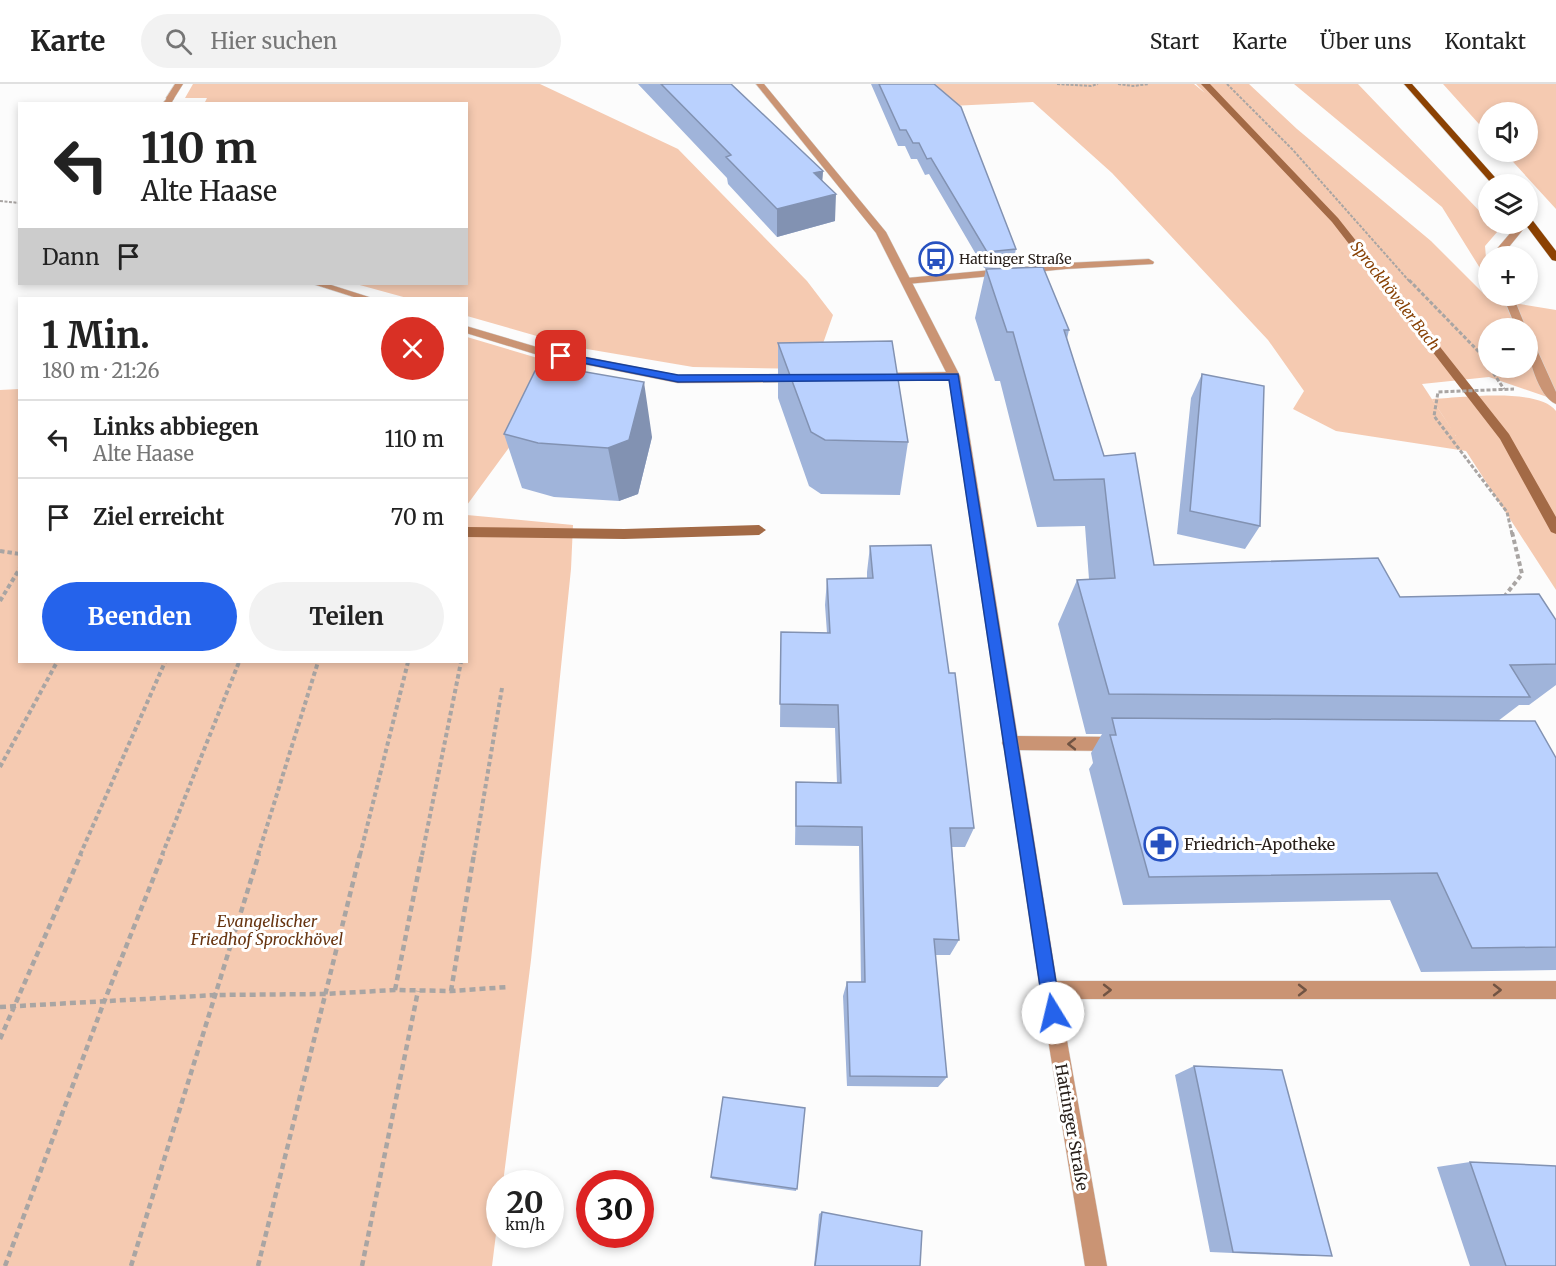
<!DOCTYPE html>
<html lang="de">
<meta charset="utf-8">
<style>
:root{--surface:#fff;--page:#f2f2f2;--text:#222;--muted:#767676;--line:#e0e0e0;--accent:#2563eb}
body{margin:0;font-family:Merriweather,serif;background:var(--page);color:var(--text);height:100vh;display:flex;flex-direction:column;font-size:22px;white-space:nowrap}
*{box-sizing:border-box;margin:0}
p{font-size:20px;color:var(--muted)}
.icon{flex:none;width:33px;height:33px;fill:none;stroke:currentColor;stroke-width:2;stroke-linecap:round;stroke-linejoin:round}
.map{position:relative;flex:1;overflow:hidden}
.panel{position:absolute;left:18px;top:213px;width:450px;height:366px;display:flex;flex-direction:column;background:var(--surface);border-radius:0px;box-shadow:0 3px 9px #0003}
.panel>*{flex:none}
.top-card{position:absolute;left:18px;top:18px;width:450px;height:183px;border-radius:0px;box-shadow:0 3px 9px #0003;background:#fff;color:var(--text);overflow:hidden}
.tools{position:absolute;left:1478px;top:18px;display:grid;gap:12px}
.tools a{display:grid;place-items:center;width:60px;height:60px;border-radius:50%;background:var(--surface);box-shadow:0 3px 9px #0003;font-size:30px}
.speed{position:absolute;left:486px;top:1086px;display:flex;gap:12px;font-size:30px;font-weight:700;text-align:center}
.speed>*{display:grid;place-content:center;width:78px;height:78px;border-radius:50%;background:var(--surface);box-shadow:0 3px 9px #0003;line-height:1}
.speed small{font-size:15px;font-weight:400}
.speed .limit{border:9px solid #d22;background:#fff;color:#111}
.pin{position:absolute;display:grid;place-items:center;width:51px;height:51px;color:#fff;margin:-26px;border-radius:12px;box-shadow:0 3px 9px #0006}
.me{position:absolute;width:66px;margin:-33px;rotate:351deg;stroke-linejoin:round;filter:drop-shadow(0 0 4px #0008)}
.turn{display:flex;align-items:center;gap:21px;height:126px;padding:0 24px;font-size:27px}
.turn .icon{width:78px;height:78px;stroke-width:2.5}
.turn b{display:block;font-size:42px;line-height:51px}
.then{display:flex;align-items:center;height:57px;padding:0 24px;background:#0003;gap:12px;font-size:22px}
.round{display:grid;place-items:center;flex:none;width:63px;height:63px;border-radius:32px;background:var(--page)}
.overview{display:flex;align-items:center;justify-content:space-between;height:102px;padding:0 24px}
h1{font-size:36px;font-weight:700;line-height:45px}
.action{display:flex;gap:12px;margin-top:auto;padding:12px 24px}
.action a{flex:1;height:69px;border-radius:36px;background:var(--accent);color:#fff;font-size:24px;font-weight:700;line-height:69px;text-align:center}
.action a+a{background:var(--page);color:var(--text)}
ul{padding:0;list-style:none}
li{display:flex;align-items:center;gap:18px;height:78px;padding:0 24px;border-top:2px solid var(--line)}
li div{flex:1}
li b{display:block;font-size:22px}
li em{font-style:normal}
header{display:flex;align-items:center;gap:36px;box-sizing:border-box;height:84px;padding:0 30px;background:var(--surface);border-bottom:2px solid var(--line)}
header strong{font-size:28px}
nav{display:flex;gap:33px;margin-inline-start:auto;font-size:21px}
.search{width:420px;height:54px;background:var(--page);display:flex;align-items:center;gap:15px;box-sizing:border-box;padding:0 21px;border-radius:33px;color:var(--muted);font-size:22px}
.map>svg:first-child{display:block}
</style>
<header>
<strong>Karte</strong>
<div class="search"><svg class="icon" aria-label="search" viewBox="0 0 24 24"><circle cx="10" cy="10" r="6"/><path d="M15 15l6 6"/></svg>Hier suchen</div>
<nav><a>Start</a><a>Karte</a><a>Über uns</a><a>Kontakt</a></nav>
</header>
<div class="map">
<svg width="1556" height="1182" viewBox="0 0 1556 1182">
<rect width="100%" height="100%" fill="#fcfcfc"/>
<path fill="#f5cab1" fill-rule="evenodd" d="M193,0H540L678,65L807,197L833,231L814,285L693,283L575,263L467,232L466,214H407L356,200H466V20H204L207,14H185Z
M927,0H1194L1205,9L1196,0H1249L1297,45L1431,157L1489,215L1556,226V316L1489,293L1422,300L1456,352L1432,315C1460,314 1539,303 1556,327V506L1466,367L1336,347L1293,325L1304,307L1268,256L1112,89L1033,18L951,22ZM1488,244H1527V284H1488Z
M1294,0H1358L1488,136V140H1491L1498,147L1485,162L1488,197L1442,123Z
M1443,0H1556V125L1504,68H1527V28H1488V50Z
M467,253L568,283L467,421Z
M19,305L20,578H466L467,431L573,441L571,485L531,876L503,1099L500,1100L499,1126L492,1182H0V306Z"/>
<g fill="none" stroke-linecap="round" stroke-linejoin="round">
<path fill="#a36a46" fill-rule="evenodd" d="M1201,0H1210L1338,134L1509,350L1556,433V450L1551,448L1500,355L1332,138Z
M759,441L766,446L759,451L624,455L466,453V443L624,445Z"/>
<defs>
<path id="service" d="M175,0H183L173,16H167L166,14Z
M1527,139L1528,140L1526,142L1504,169V172H1494L1495,167L1518,140Z
M1149,175L1154,178L1153,180L1066,185L907,200L902,197L907,194L1066,179Z
M1503,212H1513L1526,244H1516Z
M1527,254L1533,257L1556,308V320C1538,313 1527,271 1527,254Z
M1010,652L1115,653L1121,655L1123,660L1121,665L1115,667L1010,666L1004,664L1002,659L1004,654Z
M1049,897H1556V915H1049L1042,913L1040,906L1042,899Z"/>
<path id="minor" d="M756,0H764L886,148L960,292L1058,906L1107,1182H1085L1040,906L949,296H875V290L879,289L946,288L876,149Z
M170,11L174,14L171,20H162Z
M313,200H328L372,214H357Z
M466,242L540,264L678,291L798,290L804,294L798,298L678,299L538,271L466,249Z"/>
<path id="primary" d="M1404,0H1412L1501,100H1492Z
M1527,132L1530,133L1556,167V177L1552,176L1525,140Z"/>
</defs>
<use href="#service" stroke="#dad9d8" stroke-width="1"/>
<use href="#minor" stroke="#dad9d8" stroke-width="1"/>
<use href="#primary" stroke="#dad9d8" stroke-width="1"/>
<path stroke="#a9a5a3" stroke-width="2" stroke-dasharray="3 1.5" stroke-linecap="butt" d="M1057,0L1091,2L1098,0
M1118,0L1133,2L1149,0
M1227,0L1293,66L1410,198
M0,117L20,119"/>
<path stroke="#a9a5a3" stroke-width="3" stroke-dasharray="4 2" stroke-linecap="butt" d="M1409,196L1480,269L1488,281
M1490,284L1504,305
M1512,450L1507,428L1434,332L1438,308L1514,305"/>
<path stroke="#a9a5a3" stroke-width="4" stroke-dasharray="4.5 3" stroke-linecap="butt" d="M0,467L20,470
M1504,513L1522,490L1512,448
M0,517L20,484
M0,683L57,578
M80,771L165,578
M162,771L239,578
M258,771L318,578
M360,771L408,578
M422,771L461,578
M474,771L502,604"/>
<path stroke="#a9a5a3" stroke-width="4.5" stroke-dasharray="6 4" stroke-linecap="butt" d="M395,906L422,770
M451,907L474,770
M0,923L216,911L324,910L395,906L451,907L508,903
M0,955L81,770
M5,1182L104,918L163,770
M131,1182L259,770
M258,1182L360,770
M362,1182L418,907"/>
<use href="#service" fill="#ca9474" fill-rule="evenodd"/>
<use href="#minor" fill="#ca9474" fill-rule="evenodd"/>
<use href="#primary" fill="#8b4102" fill-rule="evenodd"/>
</g>
<path fill="#a0b4da" d="M638,0H731L823,87L822,96L835,137L777,153L728,100L727,94Z
M871,0H934L1016,165L1012,182L984,184L929,90L925,91L917,75H911L905,62H898Z
M986,185L1069,246L1067,255L1104,372L1154,481L1400,513L1556,536V601L1529,621H1519L1498,637L1556,674V886L1421,888L1390,816L1123,821L1089,685L1093,679L1091,669L1102,650H1086L1058,540L1077,496L1089,495L1085,442L1037,443L1000,297H995L975,234Z
M778,259L908,358L900,411L821,410L809,402L778,314Z
M1202,290L1260,442L1245,465L1177,450L1191,314Z
M504,350L652,353L638,410L619,417L554,413L522,404Z
M870,462L949,589L974,744L965,763H952L959,856L950,871H935L947,993L938,1003L847,1002L843,912L847,898H861L859,762L795,761L796,698L837,699L835,644L780,643L781,548L827,549L825,521L827,495H867V488Z
M1194,982L1332,1172H1304L1210,1168L1175,991Z
M805,1024L796,1107L712,1095L711,1093Z
M1470,1078L1556,1182H1470L1437,1083Z
M822,1128L920,1182H814L819,1130Z"/>
<path fill="#8292b2" d="M823,87L821,114L836,110L835,137L777,153V125L814,89Z
M644,298L652,353L638,410L619,417L608,364Z"/>
<path fill="#bad1fe" stroke="#8292b2" stroke-width="1.5" d="M661,0H731L823,87L814,89L836,110L777,125L726,73L731,71Z
M879,0H934L961,23L1016,165L987,168L931,74L927,75L919,59H913L906,46H900Z
M1043,183L1069,246H1064L1104,372L1135,369L1154,481L1378,474L1400,513L1539,510L1556,536V580L1510,581L1530,613L1109,610L1077,496L1115,494L1104,395L1054,396L1013,248H1007L986,185Z
M892,257L908,358L825,356L811,348L778,259Z
M557,283L644,298L629,356L608,364L538,359L504,350L535,287Z
M1202,290L1264,302L1260,442L1190,427Z
M931,461L949,589H955L974,744H950L959,856L934,855L947,993L850,992L847,898H865L862,743L796,742V698L841,699L838,621L780,620L781,548L830,549L827,495L873,494L870,462Z
M1112,634L1535,637L1556,674V863L1472,864L1437,789L1149,793L1110,651H1116Z
M1194,982L1282,986L1332,1172L1233,1168Z
M723,1013L805,1024L797,1105L711,1093Z
M1470,1078L1556,1082V1182H1506Z
M822,1128L922,1147L920,1182H815Z"/>
<defs><path id="oneway-chevron" d="M-2-3.5L2.5 0L-2 3.5" fill="none" stroke-width="1.6" stroke-linecap="round" stroke-linejoin="round" transform="scale(1.5)"/></defs>
<g stroke="#715443">
<use href="#oneway-chevron" transform="translate(1072 660) rotate(-180)"/>
<use href="#oneway-chevron" transform="translate(1107 906)"/>
<use href="#oneway-chevron" transform="translate(1302 906)"/>
<use href="#oneway-chevron" transform="translate(1497 906)"/>
</g>
<path fill="#2563eb" stroke="#184099" stroke-width="1.5" d="M561,269L678,291L958,290L1061,929L1059,935L1053,937L1047,935L1044,929L949,296L678,298L558,274L556,272Z"/>
<defs>
<symbol id="bus-ring" viewBox="-11 -11 22 22"><circle r="9.5" fill="#fff" stroke="#2751c0" stroke-width="1.5"/><path d="M-5-6H5V4H4V6H2V4H-2V6H-4V4H-5ZM-3.5-4V0h7V-4ZM-3.5 1.2v1.5H-2V1.2ZM2 1.2v1.5H3.5V1.2Z" fill="#2751c0"/></symbol>
<symbol id="pharmacy-ring" viewBox="-11 -11 22 22"><circle r="9.5" fill="#fff" stroke="#2751c0" stroke-width="1.5"/><path d="M-2-6h4v4h4v4h-4v4h-4v-4h-4v-4h4Z" fill="#2751c0"/></symbol>
</defs>
<g fill-rule="evenodd">
<use href="#bus-ring" x="917" y="156" width="38" height="38"/>
<use href="#pharmacy-ring" x="1142" y="741" width="38" height="38"/>
</g>
<g text-anchor="middle" stroke-width="6" stroke-linejoin="round" paint-order="stroke">
<g font-size="14" fill="#29201b" stroke="#fff" text-anchor="start">
<text x="959" y="180">Hattinger Straße</text>
</g>
<g font-size="15" font-style="italic" fill="#874003" stroke="#fff">
<text transform="translate(1395 212) rotate(52)" y="5">Sprockhöveler Bach</text>
</g>
<g font-size="16" fill="#29201b" stroke="#fff" text-anchor="start">
<text x="1184" y="766">Friedrich-Apotheke</text>
</g>
<g font-size="16" font-style="italic" fill="#673410" stroke="#fff">
<text x="267" y="843">Evangelischer<tspan x="267" dy="18">Friedhof Sprockhövel</tspan></text>
</g>
<g font-size="16" fill="#29201b" stroke="#fff">
<text transform="translate(1072 1043) rotate(80)" y="6">Hattinger Straße</text>
</g>
</g>
</svg>
<div class="tools">
<a><svg class="icon" aria-label="sound" viewBox="0 0 24 24"><path d="M4 9h4l5-4v14l-5-4H4zM17 9q2 3 0 6"/></svg></a>
<a><svg class="icon" aria-label="layers" viewBox="0 0 24 24"><path d="M12 4l9 5-9 5-9-5zM3 14l9 5 9-5"/></svg></a>
<a>+</a>
<a>−</a>
</div>
<div class="speed"><div>20<small>km/h</small></div><div class="limit">30</div></div>
<div class="pin" style="left:561px;top:272px;background:#d93025"><svg class="icon" aria-label="arrive" viewBox="0 0 24 24"><path d="M6 21V4h12l-3 4 3 4H6"/></svg></div>
<svg class="me" style="left:1053px;top:929px" viewBox="-20 -20 40 40"><circle r="19" fill="#fff"/><path d="M0-13L10 11 0 6-10 11z" fill="#2563eb"/></svg>
<div class="top-card">
<div class="turn"><svg class="icon" aria-label="left" viewBox="0 0 24 24"><path d="M17 20v-9H6M10 6l-5 5 5 5"/></svg><div><b>110 m</b>Alte Haase</div></div>
<div class="then">Dann<svg class="icon" aria-label="arrive" viewBox="0 0 24 24"><path d="M6 21V4h12l-3 4 3 4H6"/></svg></div>
</div>
<section class="panel">
<div class="overview"><div><h1>1 Min.</h1><p>180 m · 21:26</p></div><a class="round" style="background:#d93025;color:#fff"><svg class="icon" aria-label="close" viewBox="0 0 24 24"><path d="M6 6l12 12M18 6L6 18"/></svg></a></div>
<ul>
<li><svg class="icon" aria-label="left" viewBox="0 0 24 24"><path d="M17 20v-9H6M10 6l-5 5 5 5"/></svg><div><b>Links abbiegen</b><p>Alte Haase</p></div><em>110 m</em></li>
<li><svg class="icon" aria-label="arrive" viewBox="0 0 24 24"><path d="M6 21V4h12l-3 4 3 4H6"/></svg><div><b>Ziel erreicht</b></div><em>70 m</em></li>
</ul>
<div class="action"><a>Beenden</a><a>Teilen</a></div>
</section>
</div>
